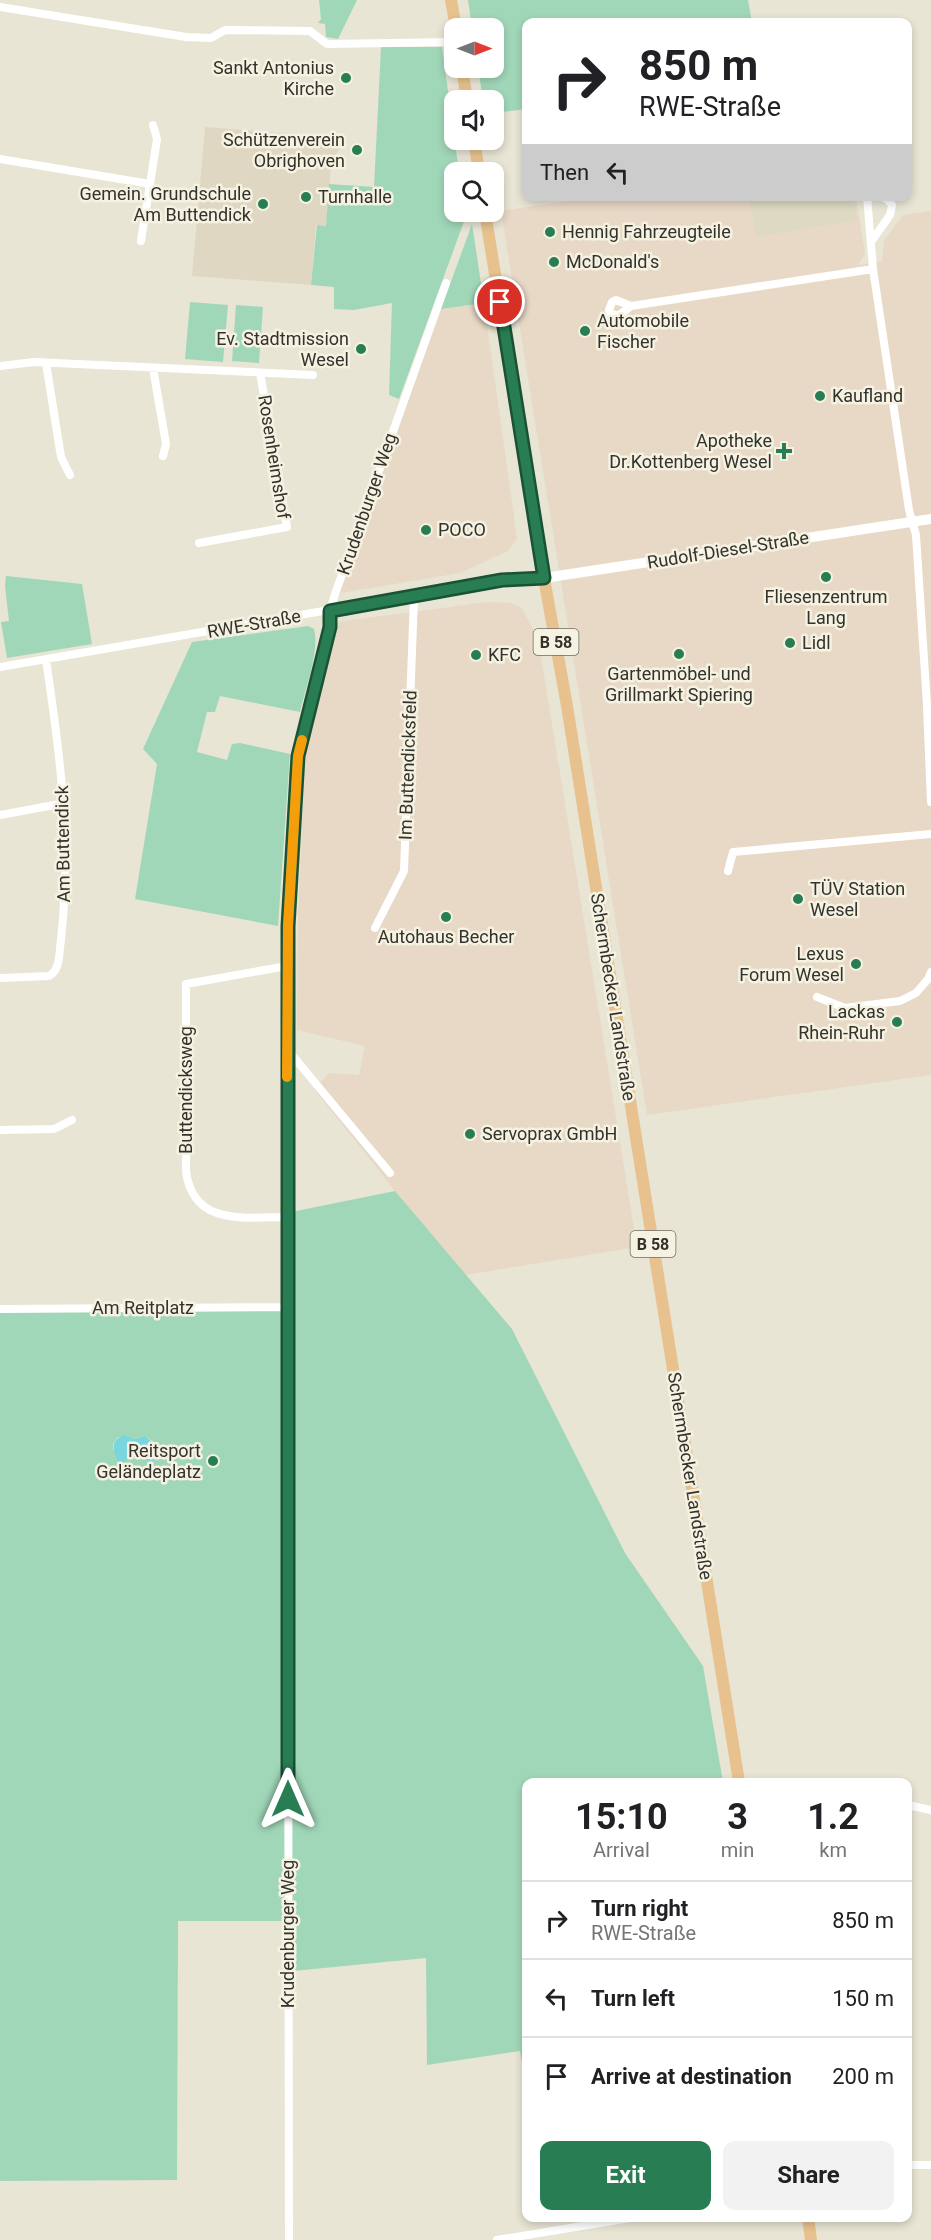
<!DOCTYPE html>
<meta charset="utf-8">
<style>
:root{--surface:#fff;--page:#f2f2f2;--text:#202124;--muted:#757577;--line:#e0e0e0;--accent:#287e52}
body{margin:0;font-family:Roboto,sans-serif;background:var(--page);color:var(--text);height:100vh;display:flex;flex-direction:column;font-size:22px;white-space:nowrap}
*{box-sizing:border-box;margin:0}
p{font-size:20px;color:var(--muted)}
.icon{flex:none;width:33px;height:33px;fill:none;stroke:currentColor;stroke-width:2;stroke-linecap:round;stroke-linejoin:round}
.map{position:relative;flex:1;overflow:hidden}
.details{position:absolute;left:522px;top:1778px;width:390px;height:444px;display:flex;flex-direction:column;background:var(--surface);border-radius:12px;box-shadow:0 3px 9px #0003}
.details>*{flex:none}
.top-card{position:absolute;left:522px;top:18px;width:390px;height:183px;border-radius:12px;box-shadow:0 3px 9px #0003;background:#fff;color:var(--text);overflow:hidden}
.needle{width:39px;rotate:90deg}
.buttons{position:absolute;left:444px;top:18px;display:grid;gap:12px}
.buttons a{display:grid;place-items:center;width:60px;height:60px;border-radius:12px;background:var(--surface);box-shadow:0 3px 9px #0003;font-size:30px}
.pin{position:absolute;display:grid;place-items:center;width:51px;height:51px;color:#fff;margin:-26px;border:3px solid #fff;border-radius:50%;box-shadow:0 2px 6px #0007}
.me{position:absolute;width:66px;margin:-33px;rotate:0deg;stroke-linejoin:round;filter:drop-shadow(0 0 4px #0008)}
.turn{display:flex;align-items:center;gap:21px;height:126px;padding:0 18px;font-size:27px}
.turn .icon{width:78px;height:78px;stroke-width:2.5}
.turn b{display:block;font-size:42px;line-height:51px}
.then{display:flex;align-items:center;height:57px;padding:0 18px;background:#0003;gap:12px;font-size:22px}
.eta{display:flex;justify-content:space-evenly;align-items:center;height:102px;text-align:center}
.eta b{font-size:36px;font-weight:700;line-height:42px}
.action{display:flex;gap:12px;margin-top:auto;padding:12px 18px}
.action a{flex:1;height:69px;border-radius:12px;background:var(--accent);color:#fff;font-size:24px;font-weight:700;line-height:69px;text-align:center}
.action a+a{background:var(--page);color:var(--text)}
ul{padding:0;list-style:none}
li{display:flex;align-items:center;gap:18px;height:78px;padding:0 18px;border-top:2px solid var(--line)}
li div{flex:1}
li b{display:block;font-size:22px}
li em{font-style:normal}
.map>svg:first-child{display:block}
</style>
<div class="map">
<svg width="931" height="2240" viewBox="0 0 931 2240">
<rect width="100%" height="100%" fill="#e8e5d4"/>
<path fill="#e8d8c6" d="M601,196L856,197L865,254L858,265L882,261L884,241L903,215L931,211V1075L647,1115L501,211Z
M484,303L517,538L508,551L460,573L340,593L441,309Z
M487,602L511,603L521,607L531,625L540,650L637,1247L465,1275L395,1191L314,1089L329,1073L359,1075L365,1046L297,1030L298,918L305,756L333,625L337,622Z"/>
<path fill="#dedac2" d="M749,197H853L857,220L756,237Z"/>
<path fill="#dfd7c2" d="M205,127L344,138L331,167L326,226L316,225L311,285L192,276Z"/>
<path fill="#a1d7b9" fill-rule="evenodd" d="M319,0H357L338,39L326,37L325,24L318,23L321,19Z
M468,0H748L752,22H526V109L494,113V100H483L478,68H494V28H472Z
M381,47H442L459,172H454V212H465L466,216L399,399L389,395L392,303L354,310L334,309V287L311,285L317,225L326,226L329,184L374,187Z
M472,224L484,303L441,309Z
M190,302L228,305L223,362L185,359Z
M236,305L263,307L259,363L232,361Z
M6,576L82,584L92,644L7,658L1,622L9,621L5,586Z
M308,626L314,629C320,650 305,690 300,712L220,696L215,712H207L197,752L227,760L232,744L240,743L290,754L278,926L135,899L157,764L143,749L192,642Z
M395,1191L512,1329L625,1553L703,1666L723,1782H526V2086L520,2051L427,2065L426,1958L283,1972V1921H178L177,2180L0,2181V1311L285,1308L291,1212ZM145,1436L154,1442L156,1448H141L128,1454L113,1450V1444L118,1437L134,1439Z"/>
<path fill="#79d6df" d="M124,1435L134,1439L145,1436L156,1445L159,1454L151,1463L146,1460L144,1449C134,1445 128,1453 125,1462L119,1463C113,1451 109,1441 124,1435Z"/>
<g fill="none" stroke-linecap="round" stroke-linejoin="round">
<path stroke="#fff" stroke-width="8" d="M0,7L186,37L211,38L225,30L310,31L327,44L454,42
M0,159L150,184L141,241
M150,184L157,139L153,125
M867,196L873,269L909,510L916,535L927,705L931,802
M871,242L890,215L892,205L887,199L880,196
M631,306L616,300L612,302L609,310L610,313L618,316L631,306L873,269
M46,363L61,457L70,475
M0,366L34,362L313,375
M153,368L166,444L163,456
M199,543L287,527L260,373
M0,667L502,580L544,578
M0,815L65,803
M728,871L733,852L931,834
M375,928L404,871L414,596
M287,966L186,984V1171C193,1227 245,1217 287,1217
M0,978L49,976C61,970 59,951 61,939C72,845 60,753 46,660
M817,997L845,1008L900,1001L916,993L928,979L931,972
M287,1049L390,1173
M0,1130L54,1129L72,1120
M0,1309L286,1307
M908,1805L931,1810
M908,2165H931
M289,2240L287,966L288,926L298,756L330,627V611L335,594L446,283
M497,2240L636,2217"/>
<path stroke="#fff" stroke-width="10" d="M544,578L931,519"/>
<path stroke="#e8c28e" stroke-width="12" d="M451,0L456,28
M462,68L467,100
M474,140L479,172
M485,212L544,578L567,706L739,1782
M808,2217L811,2240"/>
</g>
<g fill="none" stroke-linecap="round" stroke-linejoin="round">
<defs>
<path id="route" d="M288,1799V926L298,756L330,627V611L502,580L544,578L500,302"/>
</defs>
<use href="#route" stroke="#1a5235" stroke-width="15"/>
<use href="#route" stroke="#287e52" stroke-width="10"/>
<path stroke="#f59e0b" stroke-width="10" d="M287,1077L288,926L298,756L302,740"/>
</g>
<g fill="#287e52" stroke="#f5f2e2" stroke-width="2">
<circle cx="346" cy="78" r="6"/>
<circle cx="357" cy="150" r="6"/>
<circle cx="306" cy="197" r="6"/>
<circle cx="263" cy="204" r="6"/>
<circle cx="550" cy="232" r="6"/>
<circle cx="554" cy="262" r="6"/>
<circle cx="585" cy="331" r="6"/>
<circle cx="361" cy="349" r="6"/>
<circle cx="820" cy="396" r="6"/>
<path d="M781 442h6v6h6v6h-6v6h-6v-6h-6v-6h6z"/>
<circle cx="426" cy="530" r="6"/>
<circle cx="826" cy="577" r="6"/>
<circle cx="790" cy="643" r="6"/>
<circle cx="679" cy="654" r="6"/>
<circle cx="476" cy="655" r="6"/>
<circle cx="798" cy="899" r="6"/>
<circle cx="446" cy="917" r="6"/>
<circle cx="856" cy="964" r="6"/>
<circle cx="897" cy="1022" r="6"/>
<circle cx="470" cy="1134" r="6"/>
<circle cx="213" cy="1461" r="6"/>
</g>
<g text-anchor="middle" stroke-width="5" stroke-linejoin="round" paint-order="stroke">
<g fill="#f5f2e2" stroke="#6d6c63" stroke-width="1.5">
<rect x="533.5" y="629" width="45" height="26" rx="4.5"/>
<rect x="630.5" y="1231" width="45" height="26" rx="4.5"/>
</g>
<g font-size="16" font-weight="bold" fill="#33322c">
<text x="556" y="648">B 58</text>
<text x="653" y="1250">B 58</text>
</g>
<g font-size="18" fill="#33322c" stroke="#f5f2e2" text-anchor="start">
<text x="334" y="74" text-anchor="end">Sankt Antonius<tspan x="334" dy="21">Kirche</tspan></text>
<text x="345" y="146" text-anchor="end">Schützenverein<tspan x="345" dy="21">Obrighoven</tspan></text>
<text x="251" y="200" text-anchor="end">Gemein. Grundschule<tspan x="251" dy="21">Am Buttendick</tspan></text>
<text x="318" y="203">Turnhalle</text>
<text x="562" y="238">Hennig Fahrzeugteile</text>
<text x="566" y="268">McDonald's</text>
<text x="597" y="327">Automobile<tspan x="597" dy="21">Fischer</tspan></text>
<text x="349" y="345" text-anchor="end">Ev. Stadtmission<tspan x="349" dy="21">Wesel</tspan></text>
<text x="832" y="402">Kaufland</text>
<text x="772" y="447" text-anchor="end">Apotheke<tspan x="772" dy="21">Dr.Kottenberg Wesel</tspan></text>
<text x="438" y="536">POCO</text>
<text x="826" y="603" text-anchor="middle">Fliesenzentrum<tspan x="826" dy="21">Lang</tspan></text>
<text x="802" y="649">Lidl</text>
<text x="488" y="661">KFC</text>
<text x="679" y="680" text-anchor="middle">Gartenmöbel- und<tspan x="679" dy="21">Grillmarkt Spiering</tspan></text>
<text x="810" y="895">TÜV Station<tspan x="810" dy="21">Wesel</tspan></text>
<text x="446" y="943" text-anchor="middle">Autohaus Becher</text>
<text x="844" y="960" text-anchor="end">Lexus<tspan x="844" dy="21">Forum Wesel</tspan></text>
<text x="885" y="1018" text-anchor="end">Lackas<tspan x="885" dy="21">Rhein-Ruhr</tspan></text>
<text x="482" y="1140">Servoprax GmbH</text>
<text x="201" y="1457" text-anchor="end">Reitsport<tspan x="201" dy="21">Geländeplatz</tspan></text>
</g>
<g font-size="18" fill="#33322c" stroke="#f5f2e2">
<text transform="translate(274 457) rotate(81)" y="6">Rosenheimshof</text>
<text transform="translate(367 504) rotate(-71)" y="6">Krudenburger Weg</text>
<text transform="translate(728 550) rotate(-9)" y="6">Rudolf-Diesel-Straße</text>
<text transform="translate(254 624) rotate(-10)" y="6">RWE-Straße</text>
<text transform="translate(408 765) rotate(-88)" y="6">Im Buttendicksfeld</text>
<text transform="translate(63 844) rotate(-91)" y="6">Am Buttendick</text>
<text transform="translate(613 997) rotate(81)" y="6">Schermbecker Landstraße</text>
<text transform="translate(186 1090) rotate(-90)" y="6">Buttendicksweg</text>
<text x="143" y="1314">Am Reitplatz</text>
<text transform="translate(690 1476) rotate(81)" y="6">Schermbecker Landstraße</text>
<text transform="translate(288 1934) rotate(-90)" y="6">Krudenburger Weg</text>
</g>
</g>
</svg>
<div class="buttons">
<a><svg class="needle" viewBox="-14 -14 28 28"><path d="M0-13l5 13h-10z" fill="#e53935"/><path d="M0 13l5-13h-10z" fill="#757577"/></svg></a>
<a><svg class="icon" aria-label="sound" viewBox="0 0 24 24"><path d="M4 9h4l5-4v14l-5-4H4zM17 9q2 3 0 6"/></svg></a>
<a><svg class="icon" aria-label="search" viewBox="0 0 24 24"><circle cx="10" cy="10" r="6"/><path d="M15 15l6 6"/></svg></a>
</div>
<div class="pin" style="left:500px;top:302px;background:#d93025"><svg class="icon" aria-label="arrive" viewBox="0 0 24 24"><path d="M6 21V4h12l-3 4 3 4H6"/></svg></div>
<svg class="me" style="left:288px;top:1799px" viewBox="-20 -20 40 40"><path d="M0-17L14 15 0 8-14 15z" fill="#287e52" stroke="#fff" stroke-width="4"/></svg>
<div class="top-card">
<div class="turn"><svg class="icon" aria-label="right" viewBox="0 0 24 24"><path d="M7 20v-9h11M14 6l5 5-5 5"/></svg><div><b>850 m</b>RWE-Straße</div></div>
<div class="then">Then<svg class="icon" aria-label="left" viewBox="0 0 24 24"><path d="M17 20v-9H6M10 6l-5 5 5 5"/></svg></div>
</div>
<section class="details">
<div class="eta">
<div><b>15:10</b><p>Arrival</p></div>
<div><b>3</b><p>min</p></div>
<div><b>1.2</b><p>km</p></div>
</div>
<ul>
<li><svg class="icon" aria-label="right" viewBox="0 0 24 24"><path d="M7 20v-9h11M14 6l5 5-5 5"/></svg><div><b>Turn right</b><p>RWE-Straße</p></div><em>850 m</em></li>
<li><svg class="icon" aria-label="left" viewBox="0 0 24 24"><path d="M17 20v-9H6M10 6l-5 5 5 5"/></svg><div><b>Turn left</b></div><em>150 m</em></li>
<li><svg class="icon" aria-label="arrive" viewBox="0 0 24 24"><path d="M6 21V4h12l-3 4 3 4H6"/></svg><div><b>Arrive at destination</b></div><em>200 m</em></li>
</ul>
<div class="action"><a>Exit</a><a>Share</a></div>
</section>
</div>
